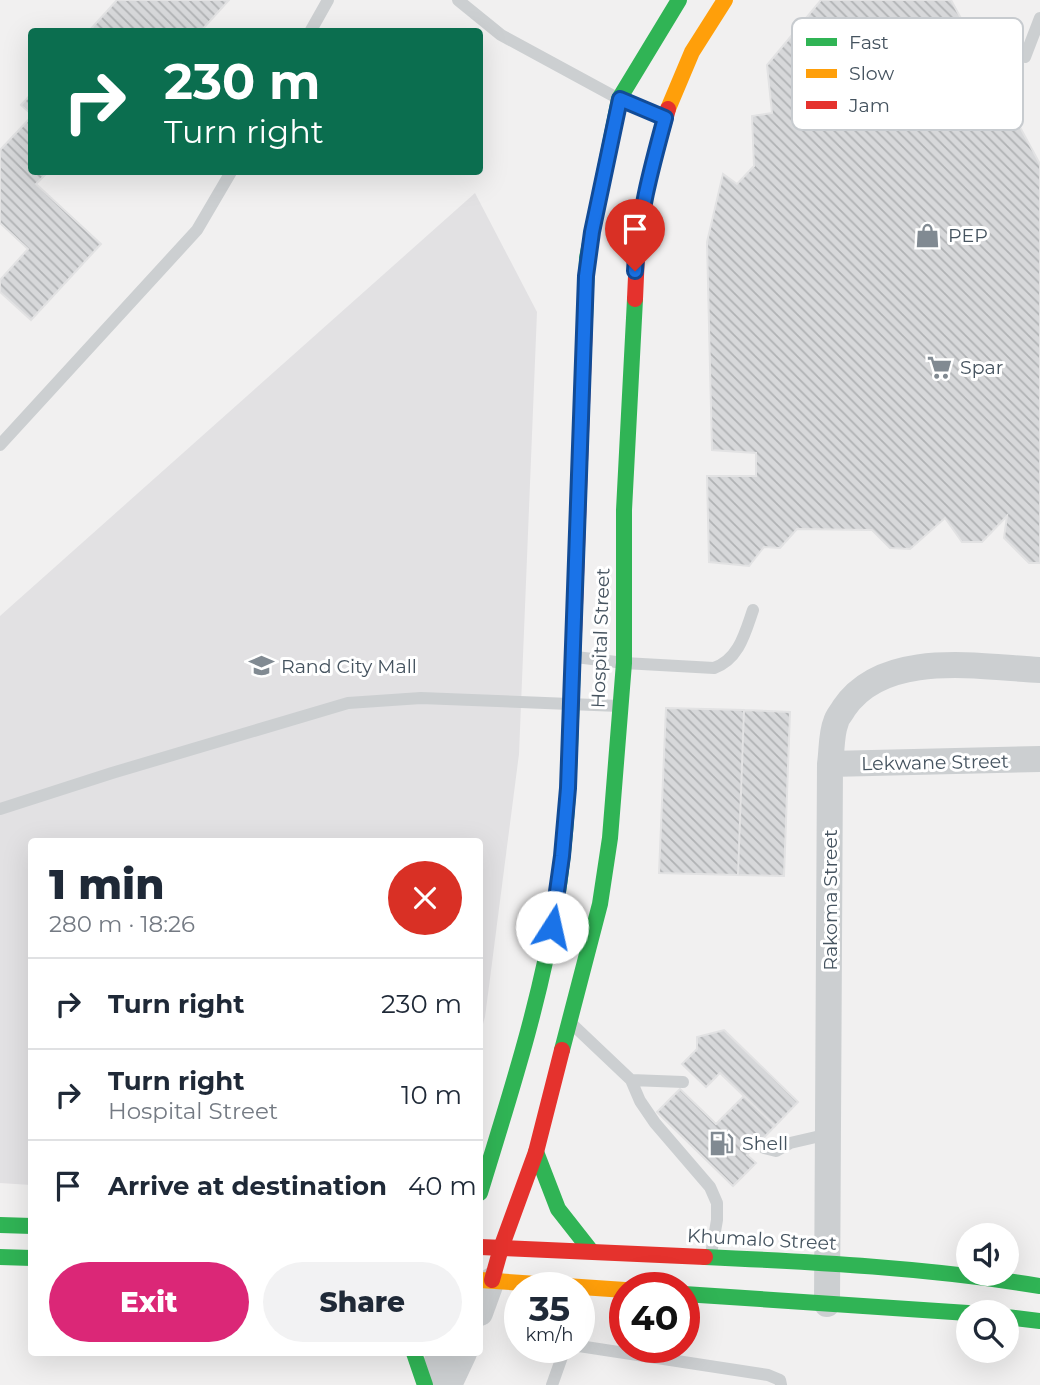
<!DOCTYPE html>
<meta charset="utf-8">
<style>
:root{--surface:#fff;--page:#f2f2f3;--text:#1f2937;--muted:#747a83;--line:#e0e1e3;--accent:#db2777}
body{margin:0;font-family:Montserrat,sans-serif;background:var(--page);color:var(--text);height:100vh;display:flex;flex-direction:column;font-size:26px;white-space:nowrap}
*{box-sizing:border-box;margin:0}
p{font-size:23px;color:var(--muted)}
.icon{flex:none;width:38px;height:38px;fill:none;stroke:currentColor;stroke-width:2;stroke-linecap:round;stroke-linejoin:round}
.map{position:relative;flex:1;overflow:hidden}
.panel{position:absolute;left:28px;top:838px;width:455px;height:518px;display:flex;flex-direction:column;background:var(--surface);border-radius:7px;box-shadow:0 7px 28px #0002}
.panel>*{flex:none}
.top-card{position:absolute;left:28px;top:28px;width:455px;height:147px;border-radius:7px;box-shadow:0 7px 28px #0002;background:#0b6e4f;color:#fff;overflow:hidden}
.controls{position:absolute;left:956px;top:1223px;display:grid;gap:14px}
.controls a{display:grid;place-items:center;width:63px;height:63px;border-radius:50%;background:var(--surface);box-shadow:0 7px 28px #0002;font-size:35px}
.speed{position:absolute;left:504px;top:1272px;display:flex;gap:14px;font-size:35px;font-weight:700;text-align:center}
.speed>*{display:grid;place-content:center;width:91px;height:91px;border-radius:50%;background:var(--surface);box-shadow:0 7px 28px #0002;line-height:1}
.speed small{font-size:18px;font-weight:400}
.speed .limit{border:10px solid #d22;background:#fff;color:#111}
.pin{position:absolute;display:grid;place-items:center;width:60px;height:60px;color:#fff;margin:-72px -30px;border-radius:50% 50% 50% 0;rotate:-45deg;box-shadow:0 0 7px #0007}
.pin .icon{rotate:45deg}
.me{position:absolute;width:77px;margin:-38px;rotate:10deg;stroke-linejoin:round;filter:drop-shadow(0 0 5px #0008)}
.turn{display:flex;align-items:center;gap:24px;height:147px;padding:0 21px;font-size:32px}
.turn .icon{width:91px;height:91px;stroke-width:2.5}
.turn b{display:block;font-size:49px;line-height:60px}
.round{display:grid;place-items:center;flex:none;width:74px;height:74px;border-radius:37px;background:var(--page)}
.overview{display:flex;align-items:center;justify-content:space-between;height:119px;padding:0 21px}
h1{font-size:42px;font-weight:800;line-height:52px}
.primary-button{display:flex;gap:14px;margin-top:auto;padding:14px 21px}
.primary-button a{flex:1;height:80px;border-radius:42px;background:var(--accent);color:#fff;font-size:28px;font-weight:800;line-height:80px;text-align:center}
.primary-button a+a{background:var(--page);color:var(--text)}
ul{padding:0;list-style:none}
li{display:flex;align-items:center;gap:21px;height:91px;padding:0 21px;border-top:2px solid var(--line)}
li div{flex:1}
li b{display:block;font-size:26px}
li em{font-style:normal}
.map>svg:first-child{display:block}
</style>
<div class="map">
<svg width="1040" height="1385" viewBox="0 0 1040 1385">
<defs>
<pattern id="building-back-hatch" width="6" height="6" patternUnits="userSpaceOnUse" patternTransform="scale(1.75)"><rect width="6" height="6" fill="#d7d8da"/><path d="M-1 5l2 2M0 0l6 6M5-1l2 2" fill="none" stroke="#b0b2b4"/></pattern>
</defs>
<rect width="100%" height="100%" fill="#f1f0f0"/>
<path fill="#e2e1e3" d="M475,193L537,312L519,754L485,1017L480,1035V842H32L31,1185L0,1183V616Z"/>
<path fill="url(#building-back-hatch)" stroke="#e2e2e3" stroke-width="2" d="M117,0H229L200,32H88Z
M821,0H951L1040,164V563H1029L1004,538L1007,516L982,542H962L945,518L910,549L890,548L872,530L797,529L780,548L764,547L749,566L709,562L707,476H756V453L712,450L707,242L723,174L737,184L754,166L752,116L772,113L767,65Z
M32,93V115L21,105Z
M32,116V172H48L36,184L101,244L31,320L0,292V280L28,249L0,223V150Z
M666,708L744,710L738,875L659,873Z
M744,710L790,712L784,876L738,875Z
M724,1030L798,1102L775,1126L720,1073L706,1087L682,1064L697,1049V1037Z
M680,1089L716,1124L744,1096L775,1126L747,1155L756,1163L733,1186L657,1112Z"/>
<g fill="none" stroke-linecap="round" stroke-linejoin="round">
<path stroke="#cccfd1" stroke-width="12" d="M458,0L501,35L619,99L664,117
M310,32L328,0
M1025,57L1040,18
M0,445L197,230L231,172
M576,657L624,663L714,668C739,659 745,633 753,610
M0,809L112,773L348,703L421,698L619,706
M573,1025L631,1080L640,1101L655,1123L710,1187L717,1203V1220L711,1254
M631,1080L683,1082
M764,1148L776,1151L790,1143L829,1134
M579,1346L768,1375L780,1380L781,1385
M552,1385L563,1354L572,1348"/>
<path stroke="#cccfd1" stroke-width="26" d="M830,764L1040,759
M827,1304L830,764C832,751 831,734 836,722C837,717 842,712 844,708C884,649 979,667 1040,670
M480,1313L492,1280
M430,1385L439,1353
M449,1385L464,1353"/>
<path stroke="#30b455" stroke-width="16" d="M585,319L587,258L619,99L679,0
M562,1050L600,904L610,838L624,663V510L635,299
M536,1152L558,1209L591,1251
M480,1193C509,1098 540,1003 556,905C571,815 570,724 574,634
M0,1225L32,1226
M0,1257L32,1258
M705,1257C817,1262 929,1268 1040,1286
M684,1294L968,1313
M1006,1317L1040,1321
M414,1353L425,1385"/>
<path stroke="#ff9f0a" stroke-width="16" d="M668,109L692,52L725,0
M480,1280L625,1290"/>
<path stroke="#e5322d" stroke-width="16" d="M635,299L638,231L651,170L668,109
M574,634L585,319
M480,1247L705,1257
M492,1280L501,1248L536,1152L562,1050"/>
</g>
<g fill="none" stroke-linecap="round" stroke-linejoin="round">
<defs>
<path id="route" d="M552,927L562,856L568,788L586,276L592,232L620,99L665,118C651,169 638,218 635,271"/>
</defs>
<use href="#route" stroke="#114b97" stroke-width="18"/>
<use href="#route" stroke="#1a73e8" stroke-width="12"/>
</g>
<defs>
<symbol id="shop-bare" viewBox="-9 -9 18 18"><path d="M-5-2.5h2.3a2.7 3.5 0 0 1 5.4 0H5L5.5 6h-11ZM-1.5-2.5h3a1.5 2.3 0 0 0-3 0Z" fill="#818a92" stroke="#fff" stroke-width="2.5" paint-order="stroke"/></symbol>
<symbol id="supermarket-bare" viewBox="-9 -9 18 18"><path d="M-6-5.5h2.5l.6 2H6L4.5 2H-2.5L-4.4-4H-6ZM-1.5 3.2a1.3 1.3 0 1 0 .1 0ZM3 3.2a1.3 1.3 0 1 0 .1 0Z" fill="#818a92" stroke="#fff" stroke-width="2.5" paint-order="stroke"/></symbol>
<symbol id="school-bare" viewBox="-9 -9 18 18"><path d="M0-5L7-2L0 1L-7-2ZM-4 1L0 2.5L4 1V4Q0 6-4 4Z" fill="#818a92" stroke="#fff" stroke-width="2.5" paint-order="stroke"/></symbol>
<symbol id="fuel-bare" viewBox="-9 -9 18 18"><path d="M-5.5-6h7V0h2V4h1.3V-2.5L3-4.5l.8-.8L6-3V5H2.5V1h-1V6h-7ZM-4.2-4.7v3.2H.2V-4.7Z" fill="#818a92" stroke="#fff" stroke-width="2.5" paint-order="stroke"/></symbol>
</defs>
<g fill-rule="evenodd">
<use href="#shop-bare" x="910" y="218" width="35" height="35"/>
<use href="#supermarket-bare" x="922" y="350" width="35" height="35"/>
<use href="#school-bare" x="244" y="648" width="35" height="35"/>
<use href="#fuel-bare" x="704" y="1126" width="35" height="35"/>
</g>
<g text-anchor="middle" stroke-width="6" stroke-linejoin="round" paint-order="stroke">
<g font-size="19" fill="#45535f" stroke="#fff" text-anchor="start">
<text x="948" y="242">PEP</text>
<text x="960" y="374">Spar</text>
<text x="281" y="673">Rand City Mall</text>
<text x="742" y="1150">Shell</text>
</g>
<g font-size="19" fill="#45535f" stroke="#fff">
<text transform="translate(600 638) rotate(-88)" y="7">Hospital Street</text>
<text transform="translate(935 762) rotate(-1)" y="7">Lekwane Street</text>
<text transform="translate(830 900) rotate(-90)" y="7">Rakoma Street</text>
<text transform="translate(762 1239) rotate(3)" y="7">Khumalo Street</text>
</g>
</g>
<rect x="792" y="18" width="231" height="112" rx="10" fill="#fff" stroke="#c7cbcf" stroke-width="2"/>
<rect x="806" y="38" width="31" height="8" fill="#30b455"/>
<rect x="806" y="69" width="31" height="9" fill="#ff9f0a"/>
<rect x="806" y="101" width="31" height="8" fill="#e5322d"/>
<g font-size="19" fill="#45535f">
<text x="849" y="49">Fast</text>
<text x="849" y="80">Slow</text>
<text x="849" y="112">Jam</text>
</g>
</svg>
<div class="controls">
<a><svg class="icon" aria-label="sound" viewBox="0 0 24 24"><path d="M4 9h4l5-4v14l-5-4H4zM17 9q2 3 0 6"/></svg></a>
<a><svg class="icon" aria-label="search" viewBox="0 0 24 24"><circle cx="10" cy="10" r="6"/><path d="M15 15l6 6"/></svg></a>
</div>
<div class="speed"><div>35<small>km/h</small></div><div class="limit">40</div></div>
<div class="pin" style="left:635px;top:271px;background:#d93025"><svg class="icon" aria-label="arrive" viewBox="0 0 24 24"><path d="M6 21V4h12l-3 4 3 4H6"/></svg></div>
<svg class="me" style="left:552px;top:927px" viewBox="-20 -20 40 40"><circle r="19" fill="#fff"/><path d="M0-13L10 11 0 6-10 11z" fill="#1a73e8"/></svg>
<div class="top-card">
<div class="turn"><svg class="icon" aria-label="right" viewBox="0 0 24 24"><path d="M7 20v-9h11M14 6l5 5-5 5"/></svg><div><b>230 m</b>Turn right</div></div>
</div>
<section class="panel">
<div class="overview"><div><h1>1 min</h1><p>280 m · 18:26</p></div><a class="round" style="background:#d93025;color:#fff"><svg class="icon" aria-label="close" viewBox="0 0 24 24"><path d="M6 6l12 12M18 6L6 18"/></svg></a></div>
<ul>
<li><svg class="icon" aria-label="right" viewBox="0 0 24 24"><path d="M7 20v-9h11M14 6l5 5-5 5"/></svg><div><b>Turn right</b></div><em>230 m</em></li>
<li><svg class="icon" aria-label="right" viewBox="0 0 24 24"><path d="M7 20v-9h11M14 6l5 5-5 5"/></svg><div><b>Turn right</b><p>Hospital Street</p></div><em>10 m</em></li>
<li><svg class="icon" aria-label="arrive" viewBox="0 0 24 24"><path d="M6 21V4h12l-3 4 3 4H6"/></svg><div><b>Arrive at destination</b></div><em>40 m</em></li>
</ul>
<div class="primary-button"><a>Exit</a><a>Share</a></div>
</section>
</div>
